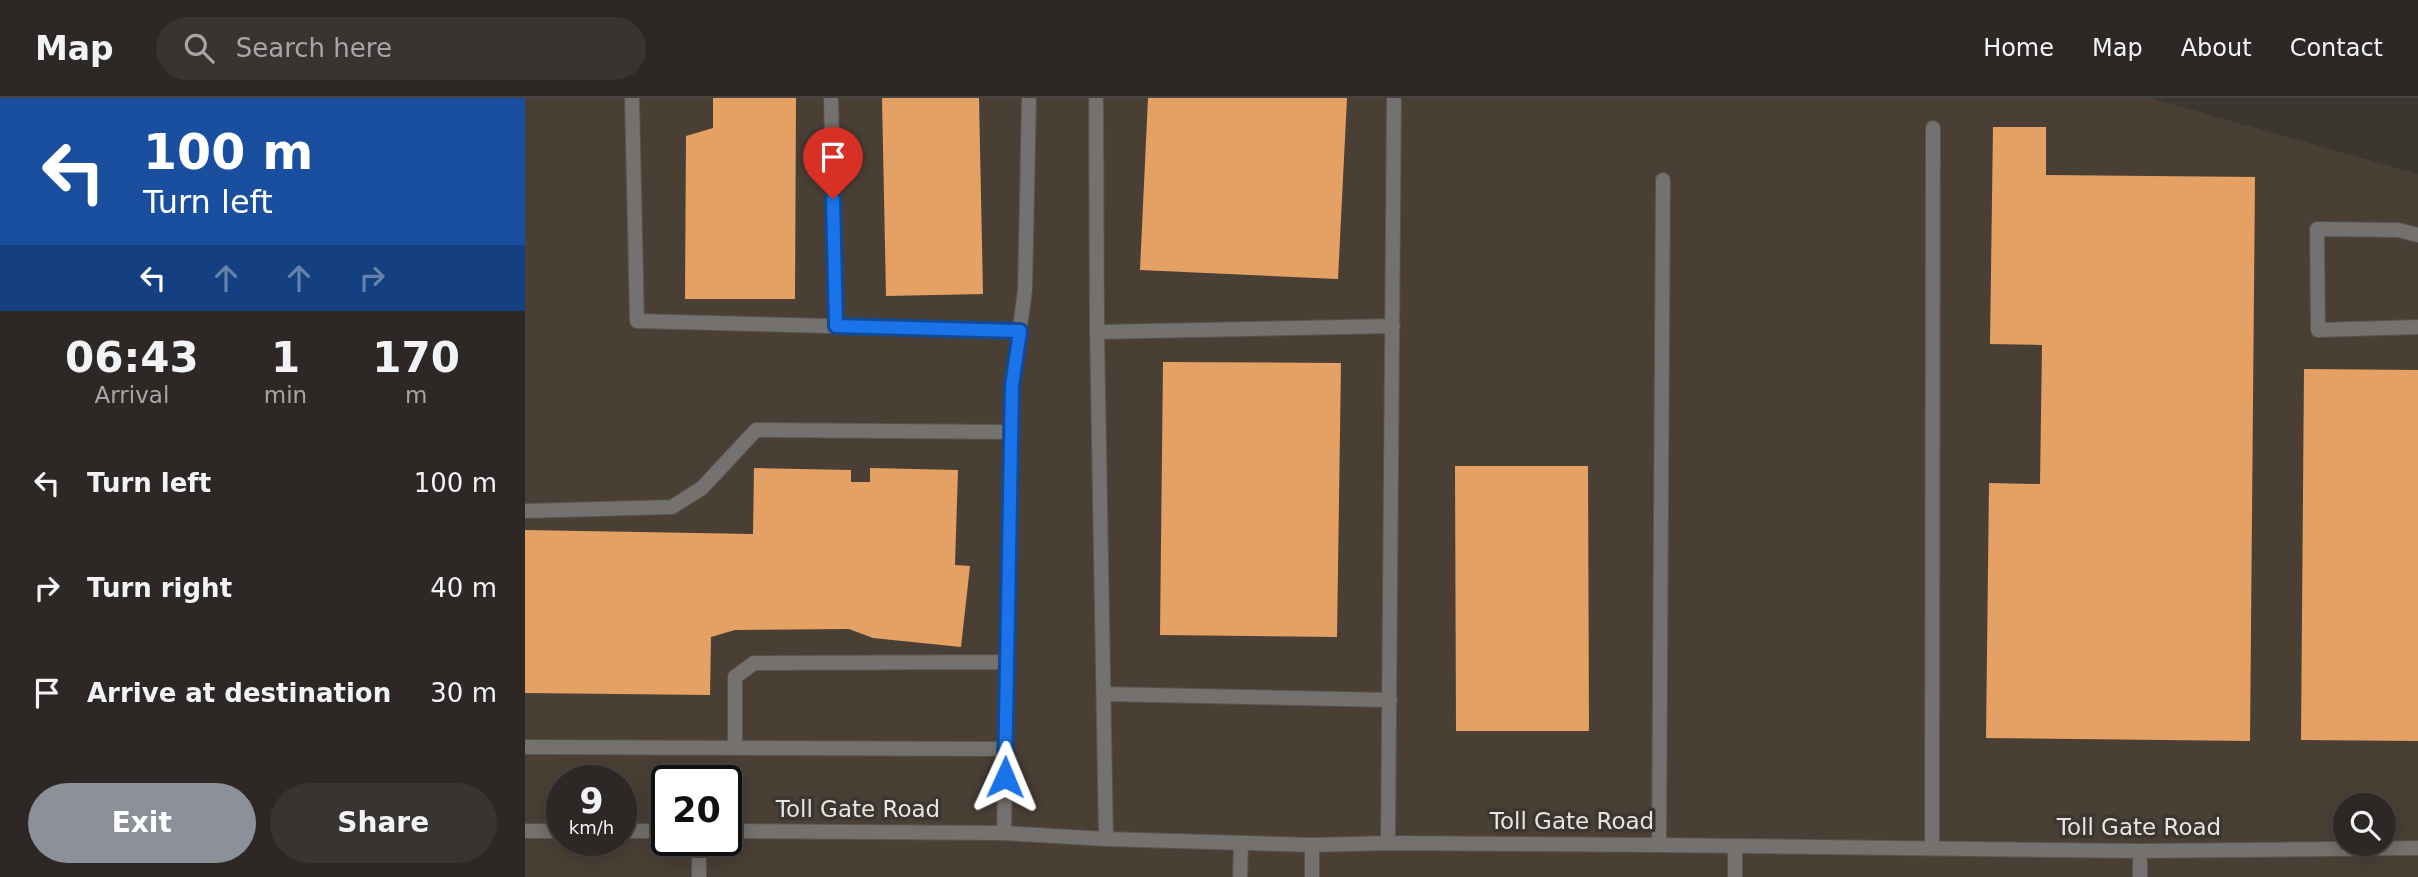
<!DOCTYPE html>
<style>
:root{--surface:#2d2825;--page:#393432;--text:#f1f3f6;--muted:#a7a6a7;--line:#484442;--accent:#8c9099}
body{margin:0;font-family:"DejaVu Sans",sans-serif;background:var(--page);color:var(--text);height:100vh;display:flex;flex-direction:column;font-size:26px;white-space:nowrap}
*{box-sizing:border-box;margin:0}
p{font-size:23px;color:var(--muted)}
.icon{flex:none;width:38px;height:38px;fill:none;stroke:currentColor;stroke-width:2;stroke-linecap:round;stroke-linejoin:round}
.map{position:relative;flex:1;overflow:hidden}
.details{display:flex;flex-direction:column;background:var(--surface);width:525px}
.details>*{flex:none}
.top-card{background:#1a4fa0;color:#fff;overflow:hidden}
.buttons{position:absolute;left:1808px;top:695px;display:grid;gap:14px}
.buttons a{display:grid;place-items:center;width:63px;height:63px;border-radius:50%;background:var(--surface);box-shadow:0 4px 18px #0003,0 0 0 2px var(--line);font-size:35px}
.speed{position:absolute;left:21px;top:667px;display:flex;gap:14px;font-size:35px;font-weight:700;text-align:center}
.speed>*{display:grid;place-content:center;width:91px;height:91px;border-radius:50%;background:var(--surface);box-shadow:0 4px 18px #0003,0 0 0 2px var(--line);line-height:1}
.speed small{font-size:18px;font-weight:400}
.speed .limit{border:4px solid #111;border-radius:10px;background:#fff;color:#111}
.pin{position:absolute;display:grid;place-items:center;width:60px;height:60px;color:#fff;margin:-72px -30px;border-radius:50% 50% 50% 0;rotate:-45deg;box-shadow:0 0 7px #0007}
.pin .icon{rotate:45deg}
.me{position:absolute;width:77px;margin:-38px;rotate:1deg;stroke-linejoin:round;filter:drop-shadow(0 0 5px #0008)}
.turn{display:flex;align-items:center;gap:24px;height:147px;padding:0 28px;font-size:32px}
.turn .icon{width:91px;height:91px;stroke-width:2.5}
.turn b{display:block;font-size:49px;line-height:60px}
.lanes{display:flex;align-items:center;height:66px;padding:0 28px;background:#0003;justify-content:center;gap:35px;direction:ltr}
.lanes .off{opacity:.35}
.eta{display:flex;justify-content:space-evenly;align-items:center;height:119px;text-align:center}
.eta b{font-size:42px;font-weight:600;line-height:49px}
.button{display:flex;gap:14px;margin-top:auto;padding:14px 28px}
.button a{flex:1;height:80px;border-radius:42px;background:var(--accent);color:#fff;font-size:28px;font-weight:600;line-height:80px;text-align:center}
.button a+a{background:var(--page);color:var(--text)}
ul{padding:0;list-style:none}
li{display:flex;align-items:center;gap:21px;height:105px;padding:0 28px}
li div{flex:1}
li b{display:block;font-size:26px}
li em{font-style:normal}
header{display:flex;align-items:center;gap:42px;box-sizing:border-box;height:98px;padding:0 35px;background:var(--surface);border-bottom:2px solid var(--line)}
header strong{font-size:33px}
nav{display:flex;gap:38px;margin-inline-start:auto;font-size:24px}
.search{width:490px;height:63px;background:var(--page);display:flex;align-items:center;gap:18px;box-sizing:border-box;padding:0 24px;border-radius:38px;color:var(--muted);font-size:26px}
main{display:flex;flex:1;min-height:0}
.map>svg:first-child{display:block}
</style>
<header>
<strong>Map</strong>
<div class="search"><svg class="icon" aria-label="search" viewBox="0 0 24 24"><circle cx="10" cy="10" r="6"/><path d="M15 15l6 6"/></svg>Search here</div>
<nav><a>Home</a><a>Map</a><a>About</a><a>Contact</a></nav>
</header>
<main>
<section class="details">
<div class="top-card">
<div class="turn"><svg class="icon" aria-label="left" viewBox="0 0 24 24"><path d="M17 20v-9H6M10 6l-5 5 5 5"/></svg><div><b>100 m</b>Turn left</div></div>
<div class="lanes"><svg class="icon" aria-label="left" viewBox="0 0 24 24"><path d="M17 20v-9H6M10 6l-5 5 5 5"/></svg><svg class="icon off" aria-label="ahead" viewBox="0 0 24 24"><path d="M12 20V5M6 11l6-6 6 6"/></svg><svg class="icon off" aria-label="ahead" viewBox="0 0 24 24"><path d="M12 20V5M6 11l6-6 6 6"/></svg><svg class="icon off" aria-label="right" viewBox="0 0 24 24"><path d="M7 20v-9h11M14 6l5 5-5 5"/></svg></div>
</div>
<div class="eta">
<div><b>06:43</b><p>Arrival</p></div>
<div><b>1</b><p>min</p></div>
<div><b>170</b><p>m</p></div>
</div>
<ul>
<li><svg class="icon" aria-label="left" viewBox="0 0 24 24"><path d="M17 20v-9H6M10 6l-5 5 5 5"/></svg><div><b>Turn left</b></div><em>100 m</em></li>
<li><svg class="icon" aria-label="right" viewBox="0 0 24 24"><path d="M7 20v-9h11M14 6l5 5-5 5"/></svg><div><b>Turn right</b></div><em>40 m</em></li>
<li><svg class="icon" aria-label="arrive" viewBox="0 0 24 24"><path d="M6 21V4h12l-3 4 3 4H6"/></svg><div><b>Arrive at destination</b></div><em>30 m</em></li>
</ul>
<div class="button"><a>Exit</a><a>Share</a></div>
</section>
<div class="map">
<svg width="1893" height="779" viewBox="0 0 1893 779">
<rect width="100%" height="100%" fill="#3c3631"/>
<path fill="#4a3f35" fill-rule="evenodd" d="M0,0H1625L1893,76V779H0ZM37,682H96V742H37ZM142,682H201V742H142ZM1820,707H1858V746H1820Z"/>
<path fill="#e5a163" d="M188,0H271L270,201H160L161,38L188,30Z
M357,0H454L458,196L361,198Z
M623,0H822L813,181L615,172Z
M1468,29H1521V77L1730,79L1725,643L1461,640L1464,385L1515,386L1517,247L1465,246Z
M638,264L816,265L812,539L635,537Z
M1779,271L1893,272V643L1776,642Z
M930,368H1063L1064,633H931Z
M229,370L326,372V384H345V370L433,372L430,467L445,468L436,549L348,540L324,531L210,532L186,539L185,597L0,595V432L228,436Z"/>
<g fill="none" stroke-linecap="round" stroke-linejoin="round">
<defs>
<path id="service" d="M107,0L112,223L495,233
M306,0L311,228
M571,0L572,234L581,741
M1893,137L1873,132L1792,131L1793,232L1893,229
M572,234L868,228
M0,413L147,409L177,390L231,332L486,334
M579,596L865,602
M0,649L480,651
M210,650V579L229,565L482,564
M479,735L487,288L500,192L504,0
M863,745L869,0
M787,747V779
M1134,747L1138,82
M1407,750L1408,30
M715,779L716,746
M1210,779V749"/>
<path id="minor" d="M0,733H37
M96,733H142
M201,733L479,735L581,741L787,747L863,745L1134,747L1615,753L1893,750
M174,742V779
M1615,753V779"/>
</defs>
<use href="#service" stroke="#58524d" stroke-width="16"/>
<use href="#minor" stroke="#58524d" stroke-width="16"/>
<use href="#service" stroke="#74716f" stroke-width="14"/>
<use href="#minor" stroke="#74716f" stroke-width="14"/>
</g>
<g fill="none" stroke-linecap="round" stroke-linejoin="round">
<defs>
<path id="route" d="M308,101L311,228L495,233L487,288L480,679"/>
</defs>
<use href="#route" stroke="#114b97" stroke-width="18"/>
<use href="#route" stroke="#1a73e8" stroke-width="12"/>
</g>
<g text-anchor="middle" stroke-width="7" stroke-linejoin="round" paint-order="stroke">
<g font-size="23" fill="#e8e4e1" stroke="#3c3631">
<text x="333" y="719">Toll Gate Road</text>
<text x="1047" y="731">Toll Gate Road</text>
<text x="1614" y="737">Toll Gate Road</text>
</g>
</g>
</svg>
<div class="buttons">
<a><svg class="icon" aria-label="search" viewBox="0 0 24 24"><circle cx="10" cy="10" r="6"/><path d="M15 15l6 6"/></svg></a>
</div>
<div class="speed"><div>9<small>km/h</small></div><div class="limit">20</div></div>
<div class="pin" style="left:308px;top:101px;background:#d93025"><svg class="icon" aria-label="arrive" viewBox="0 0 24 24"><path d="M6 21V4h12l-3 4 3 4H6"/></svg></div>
<svg class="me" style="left:480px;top:679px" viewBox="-20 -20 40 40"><path d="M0-17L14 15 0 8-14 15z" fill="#1a73e8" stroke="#fff" stroke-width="4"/></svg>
</div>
</main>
